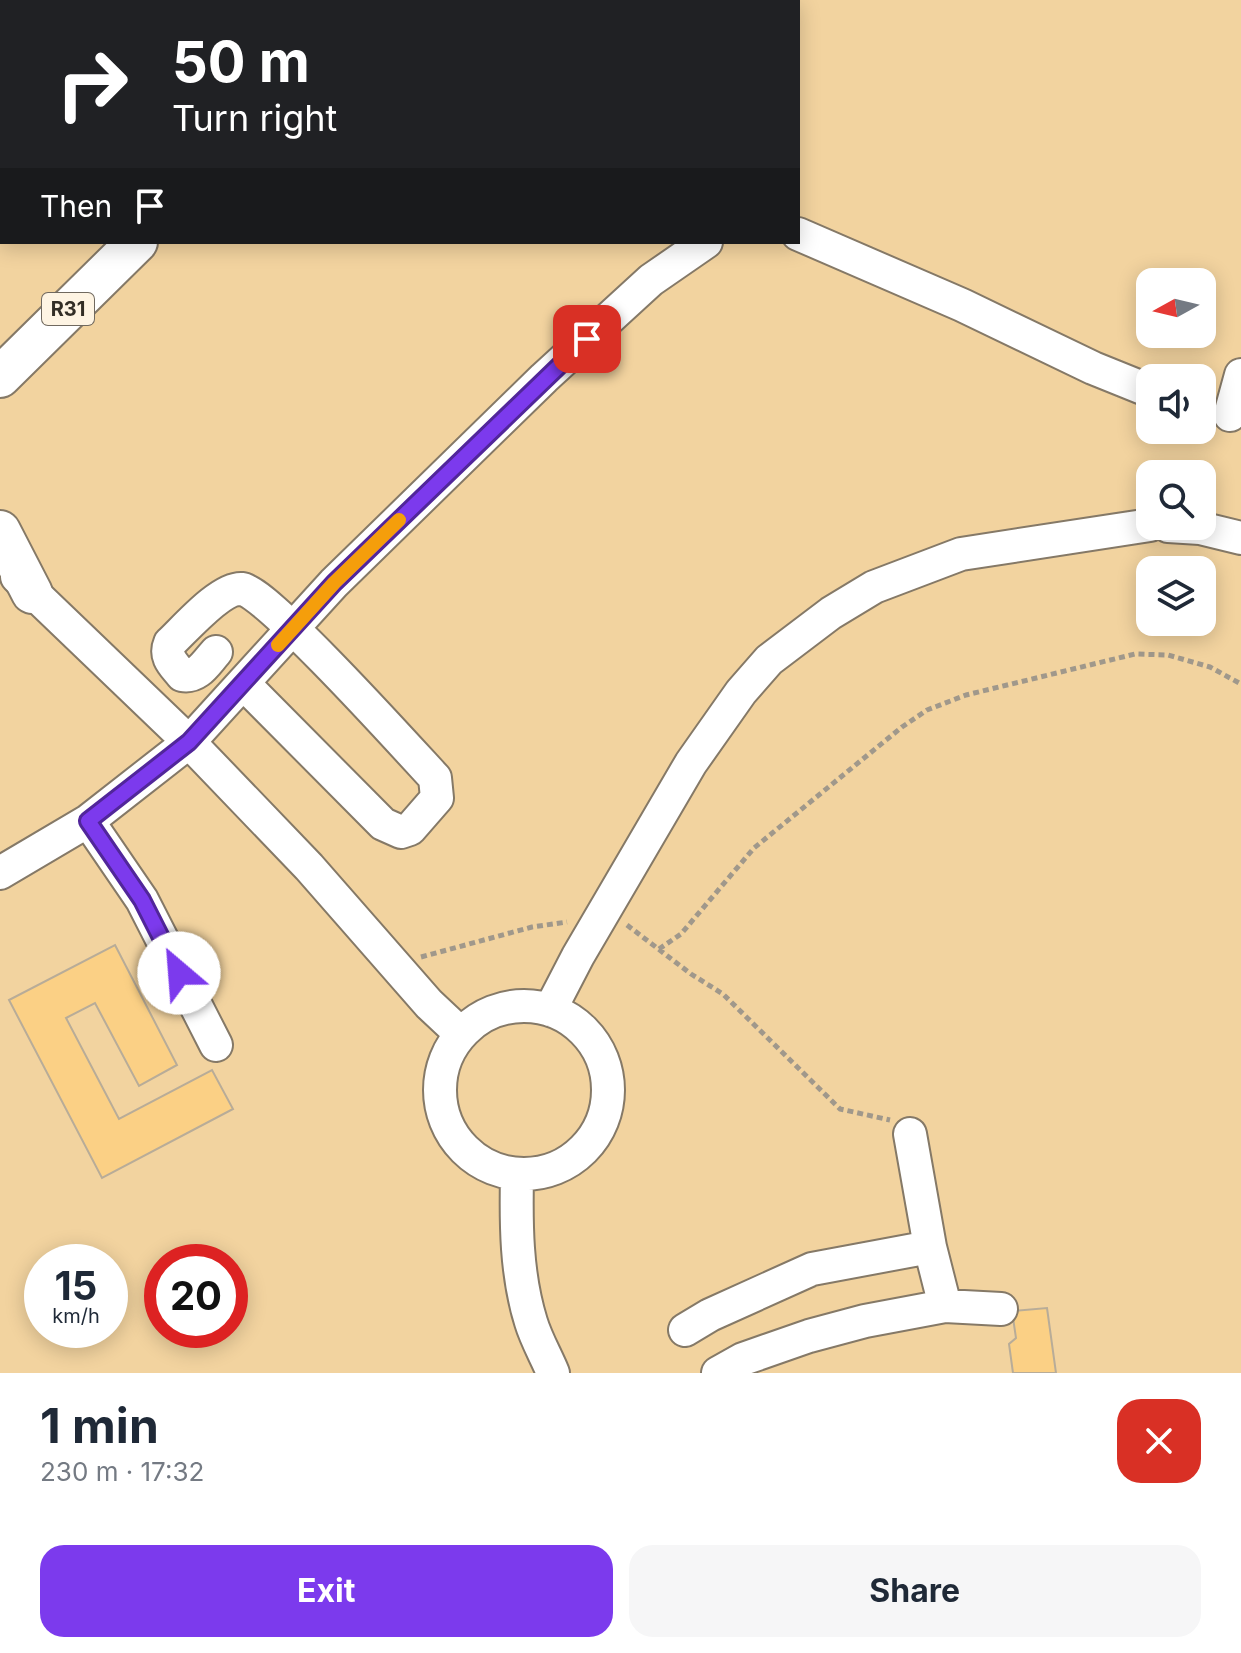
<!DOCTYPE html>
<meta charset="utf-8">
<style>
:root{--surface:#fff;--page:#f6f6f7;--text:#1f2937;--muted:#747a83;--accent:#7c3aed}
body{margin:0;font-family:Inter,sans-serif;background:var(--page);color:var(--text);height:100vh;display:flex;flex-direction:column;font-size:30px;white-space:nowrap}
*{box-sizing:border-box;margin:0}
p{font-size:26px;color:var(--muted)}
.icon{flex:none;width:44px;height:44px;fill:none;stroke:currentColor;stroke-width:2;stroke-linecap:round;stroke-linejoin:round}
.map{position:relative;height:1373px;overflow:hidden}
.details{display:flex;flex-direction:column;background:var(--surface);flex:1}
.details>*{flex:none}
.hud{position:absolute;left:0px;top:0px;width:800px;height:244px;box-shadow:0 4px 20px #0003;background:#202124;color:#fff;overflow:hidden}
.needle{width:52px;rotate:262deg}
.controls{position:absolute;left:1136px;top:268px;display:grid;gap:16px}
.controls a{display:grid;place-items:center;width:80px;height:80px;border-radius:16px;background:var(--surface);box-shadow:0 4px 20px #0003;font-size:40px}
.speed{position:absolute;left:24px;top:1244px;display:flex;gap:16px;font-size:40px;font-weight:700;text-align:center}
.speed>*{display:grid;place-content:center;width:104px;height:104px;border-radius:50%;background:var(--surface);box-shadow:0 4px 20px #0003;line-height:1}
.speed small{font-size:20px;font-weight:400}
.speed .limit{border:12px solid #d22;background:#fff;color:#111}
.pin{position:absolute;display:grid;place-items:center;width:68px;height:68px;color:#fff;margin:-34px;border-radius:16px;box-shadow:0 4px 12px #0006}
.me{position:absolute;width:88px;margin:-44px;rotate:333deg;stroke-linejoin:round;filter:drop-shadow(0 0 6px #0008)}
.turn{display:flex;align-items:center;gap:28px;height:168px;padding:0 40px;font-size:36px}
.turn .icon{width:104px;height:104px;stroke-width:2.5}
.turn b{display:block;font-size:56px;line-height:68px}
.then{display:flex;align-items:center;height:76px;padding:0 40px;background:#0003;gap:16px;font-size:30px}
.round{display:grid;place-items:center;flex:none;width:84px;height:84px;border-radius:24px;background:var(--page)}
.summary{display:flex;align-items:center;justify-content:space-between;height:136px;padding:0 40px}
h1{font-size:48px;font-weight:700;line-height:60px}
.action{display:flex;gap:16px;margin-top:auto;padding:16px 40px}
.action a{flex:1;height:92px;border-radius:24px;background:var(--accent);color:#fff;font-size:32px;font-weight:700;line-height:92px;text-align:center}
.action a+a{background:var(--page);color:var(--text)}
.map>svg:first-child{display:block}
</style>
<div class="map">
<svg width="1241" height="1373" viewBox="0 0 1241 1373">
<rect width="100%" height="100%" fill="#fef4e3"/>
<path fill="#f2d39f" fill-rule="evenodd" d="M0,0H1241V1373H0ZM2,2H798V242H2ZM1150,282H1202V334H1150ZM1150,378H1202V430H1150ZM1150,474H1202V526H1150ZM1150,570H1202V622H1150ZM42,1262H110V1330H42ZM162,1262H230V1330H162Z"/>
<path fill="#fbd085" stroke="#b8ac98" stroke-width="2" d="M115,945L177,1065L139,1086L95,1003L66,1018L119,1119L212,1070L233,1109L102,1178L9,1000Z
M1047,1308L1056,1373H1013L1009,1344L1016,1338L1012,1311Z"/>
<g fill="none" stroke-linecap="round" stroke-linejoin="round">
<defs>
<path id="minor" d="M469,0L471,2
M164,2L166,0
M0,167L2,165
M798,234L962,305L1093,368L1150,391
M1230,415L1241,375
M1168,526L1200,528L1241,538
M17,577L189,742L309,867L429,1004L460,1033
M216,652C206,663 198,678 182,675C174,665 164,657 170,643C185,629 221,587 242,589C266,591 409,750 435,778L437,798L410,829L401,832L383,824L243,683
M88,821L142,900L216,1045
M0,873L88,821L189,742L334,583L544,378L651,280L706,242
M440 1090a84 84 0 1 1 168 0a84 84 0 1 1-168 0Z
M550,1010L578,956L691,763L741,692L769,660L831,613L874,587L961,554L1150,525
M910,1134L930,1247L945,1306
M517,1175C516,1223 516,1274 531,1322C536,1339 546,1356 553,1373
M685,1330L710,1315L812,1269L930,1247
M718,1373L743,1359L809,1336L865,1321L945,1306L1001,1309"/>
<path id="major" d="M390,2L392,0
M0,377L137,242
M0,531L32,593"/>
</defs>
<use href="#minor" stroke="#857967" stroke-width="36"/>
<use href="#major" stroke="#857967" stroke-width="44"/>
<path stroke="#a0988b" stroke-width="5" stroke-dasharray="6 4" stroke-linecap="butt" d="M627,925L691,974L723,994L840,1109L890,1120
M659,949L681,934L754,848L902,727L927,710L966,695L1135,654L1168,655L1210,667L1241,684
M421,957L532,927L567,922"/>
<use href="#minor" stroke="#fff" stroke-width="32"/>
<use href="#major" stroke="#fff" stroke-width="40"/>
</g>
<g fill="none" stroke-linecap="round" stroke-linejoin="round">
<defs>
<path id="route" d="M179,973L142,900L88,821L189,742L334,583L587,339"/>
</defs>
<use href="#route" stroke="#51269a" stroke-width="20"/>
<use href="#route" stroke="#7c3aed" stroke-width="14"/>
<path stroke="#f59e0b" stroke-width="14" d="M278,645L334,583L399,520"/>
</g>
<g text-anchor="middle" stroke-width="8" stroke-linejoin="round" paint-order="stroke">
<rect fill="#fef4e3" stroke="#70695f" stroke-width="2" x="42" y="293" width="52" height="32" rx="6"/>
<g font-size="20" font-weight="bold" fill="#332e26">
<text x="68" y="316">R31</text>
</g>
</g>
</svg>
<div class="controls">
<a><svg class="needle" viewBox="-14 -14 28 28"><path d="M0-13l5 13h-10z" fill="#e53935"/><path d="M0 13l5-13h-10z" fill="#747a83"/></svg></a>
<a><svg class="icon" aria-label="sound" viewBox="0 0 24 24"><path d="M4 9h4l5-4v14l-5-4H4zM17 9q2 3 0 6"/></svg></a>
<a><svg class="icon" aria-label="search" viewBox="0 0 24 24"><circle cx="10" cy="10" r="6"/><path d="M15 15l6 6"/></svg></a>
<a><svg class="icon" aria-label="layers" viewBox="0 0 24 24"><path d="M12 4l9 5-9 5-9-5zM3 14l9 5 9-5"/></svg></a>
</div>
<div class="speed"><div>15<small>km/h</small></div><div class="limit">20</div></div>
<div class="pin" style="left:587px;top:339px;background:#d93025"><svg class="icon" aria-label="arrive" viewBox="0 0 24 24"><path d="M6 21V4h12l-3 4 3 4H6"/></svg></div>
<svg class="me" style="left:179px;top:973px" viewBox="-20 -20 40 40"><circle r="19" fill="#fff"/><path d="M0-13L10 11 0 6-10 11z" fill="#7c3aed"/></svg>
<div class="hud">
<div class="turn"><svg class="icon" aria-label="right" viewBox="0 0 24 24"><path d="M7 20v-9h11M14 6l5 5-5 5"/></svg><div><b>50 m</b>Turn right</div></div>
<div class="then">Then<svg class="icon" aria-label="arrive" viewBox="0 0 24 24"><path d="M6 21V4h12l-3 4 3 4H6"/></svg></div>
</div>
</div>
<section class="details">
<div class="summary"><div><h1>1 min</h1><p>230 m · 17:32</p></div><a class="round" style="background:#d93025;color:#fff"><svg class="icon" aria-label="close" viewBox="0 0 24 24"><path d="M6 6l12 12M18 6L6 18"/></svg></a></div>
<div class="action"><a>Exit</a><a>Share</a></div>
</section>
